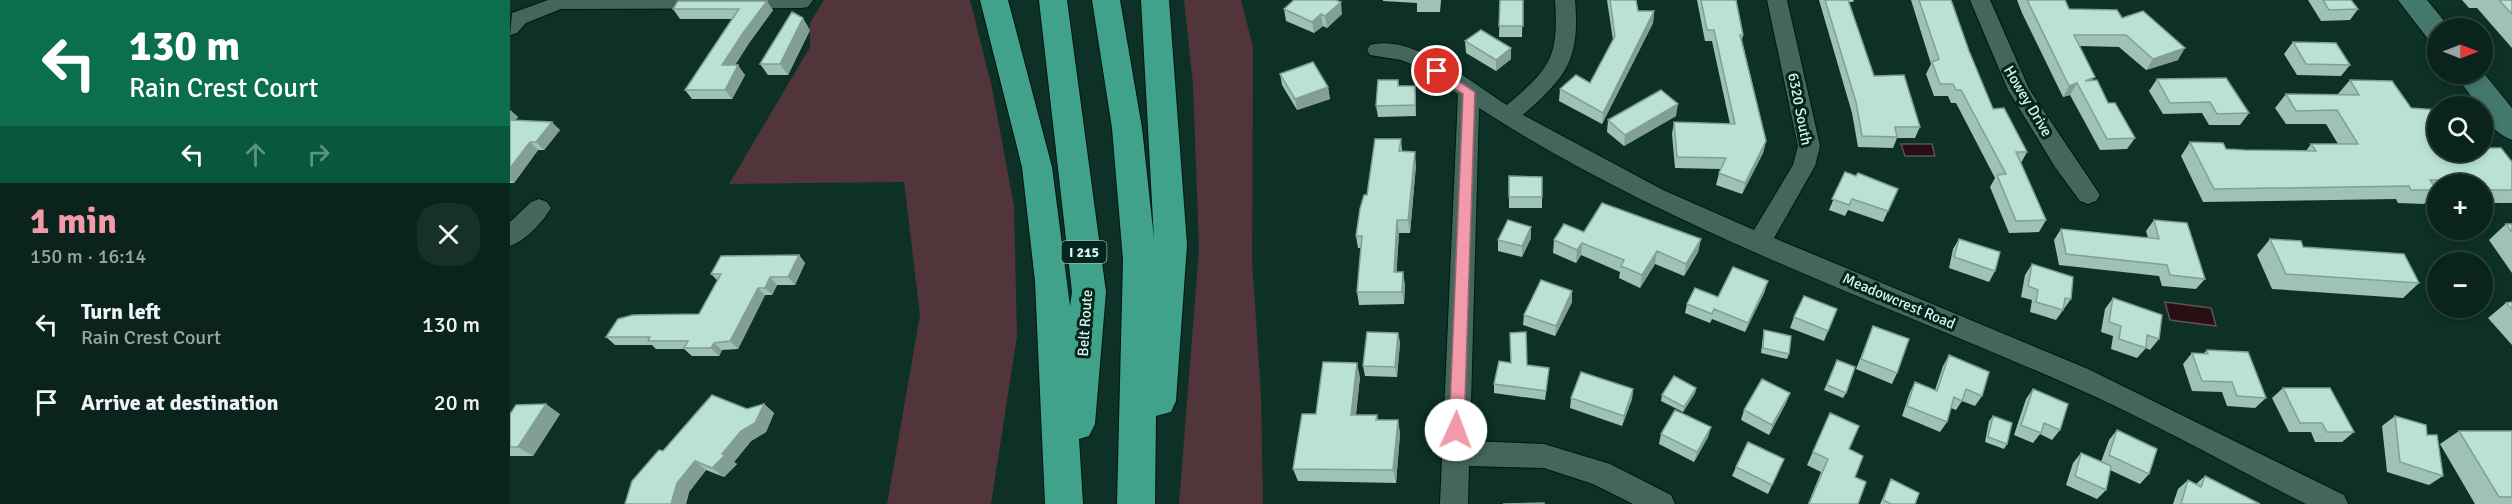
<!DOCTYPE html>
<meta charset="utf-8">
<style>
:root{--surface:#0a241d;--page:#18302a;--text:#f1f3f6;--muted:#99a4a4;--line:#2a413b;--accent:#f39aaa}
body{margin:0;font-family:Signika,sans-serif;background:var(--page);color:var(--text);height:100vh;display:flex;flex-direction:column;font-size:22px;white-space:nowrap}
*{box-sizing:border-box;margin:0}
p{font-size:20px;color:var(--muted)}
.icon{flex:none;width:33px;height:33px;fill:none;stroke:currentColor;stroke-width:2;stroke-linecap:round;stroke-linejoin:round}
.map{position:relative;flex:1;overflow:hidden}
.drawer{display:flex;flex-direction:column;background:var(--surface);width:510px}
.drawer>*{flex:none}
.top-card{background:#0b6e4f;color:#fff;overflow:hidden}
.needle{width:39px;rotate:90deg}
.controls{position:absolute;left:1917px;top:18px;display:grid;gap:12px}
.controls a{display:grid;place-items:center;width:66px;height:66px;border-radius:50%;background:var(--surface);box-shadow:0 3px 9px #0003,0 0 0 2px var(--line);font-size:30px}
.pin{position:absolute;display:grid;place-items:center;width:51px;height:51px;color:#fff;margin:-26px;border:3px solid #fff;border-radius:50%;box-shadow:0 2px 6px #0007}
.me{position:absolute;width:66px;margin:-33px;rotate:2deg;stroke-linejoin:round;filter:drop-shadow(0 0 4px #0008)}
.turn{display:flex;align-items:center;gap:21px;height:126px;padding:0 30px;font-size:27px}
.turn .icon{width:78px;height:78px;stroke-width:2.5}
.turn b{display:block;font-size:42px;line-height:51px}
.lanes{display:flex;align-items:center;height:57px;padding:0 30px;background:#0003;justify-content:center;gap:30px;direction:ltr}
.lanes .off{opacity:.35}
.round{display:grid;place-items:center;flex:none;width:63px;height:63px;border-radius:24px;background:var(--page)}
.overview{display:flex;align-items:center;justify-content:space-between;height:102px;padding:0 30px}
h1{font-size:36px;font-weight:800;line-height:45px;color:var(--accent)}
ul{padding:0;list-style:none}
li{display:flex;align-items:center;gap:18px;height:78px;padding:0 30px}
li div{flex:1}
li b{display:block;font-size:22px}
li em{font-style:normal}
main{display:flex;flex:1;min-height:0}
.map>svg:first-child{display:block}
</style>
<main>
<section class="drawer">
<div class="top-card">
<div class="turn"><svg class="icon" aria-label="left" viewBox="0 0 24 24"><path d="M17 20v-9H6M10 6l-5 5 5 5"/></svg><div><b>130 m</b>Rain Crest Court</div></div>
<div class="lanes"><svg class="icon" aria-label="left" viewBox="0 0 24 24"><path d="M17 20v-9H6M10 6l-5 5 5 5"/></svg><svg class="icon off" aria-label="ahead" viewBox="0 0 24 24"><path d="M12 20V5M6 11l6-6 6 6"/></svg><svg class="icon off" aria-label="right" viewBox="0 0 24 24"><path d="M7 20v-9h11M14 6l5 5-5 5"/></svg></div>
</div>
<div class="overview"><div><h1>1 min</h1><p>150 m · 16:14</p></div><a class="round"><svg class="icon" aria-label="close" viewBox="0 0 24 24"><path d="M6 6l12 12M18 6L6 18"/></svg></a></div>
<ul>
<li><svg class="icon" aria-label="left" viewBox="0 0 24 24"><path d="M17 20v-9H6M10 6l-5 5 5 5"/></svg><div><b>Turn left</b><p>Rain Crest Court</p></div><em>130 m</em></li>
<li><svg class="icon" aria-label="arrive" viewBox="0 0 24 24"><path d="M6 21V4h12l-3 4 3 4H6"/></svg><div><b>Arrive at destination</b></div><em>20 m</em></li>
</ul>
</section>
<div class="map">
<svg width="2002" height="504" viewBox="0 0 2002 504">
<rect width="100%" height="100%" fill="#0d3027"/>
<path fill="#52353a" d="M314,0H460L482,88L504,206L507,336L481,504H377L410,315L394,182L219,184L300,47V23Z
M674,0H731L743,47L742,260L751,395L753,504H669L689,249L683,84Z"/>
<path fill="#290e14" stroke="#605254" stroke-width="1.5" d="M1391,144H1422L1425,156H1395Z
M1655,302L1701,308L1706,326L1660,320Z"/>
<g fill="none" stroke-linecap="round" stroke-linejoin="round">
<defs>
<path id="street" d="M38,0H303L298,7L291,8L51,9L16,23L7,33L0,35L2,13Z
M1045,0H1065C1070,60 1057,76 1013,115L1153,190L1244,230L1283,165L1288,146L1257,0H1277L1310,146L1305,166L1264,238L1578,369L1834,495L1838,504H1796C1716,464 1638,419 1557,384C1359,297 1151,226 969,108L960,441L1034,444L1100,464L1161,495L1165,504H1123L1083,484L1034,468L959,466L958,504H930L948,94L904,65L891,60L860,55L857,50L860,45C903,33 962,83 997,105C1040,68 1049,58 1045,0Z
M1460,0H1480L1519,89L1590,195L1586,201L1578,204L1570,201L1545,167L1498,90Z
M29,199L37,202L41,208C33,222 15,241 0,246V222L21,202Z"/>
<path id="secondary" d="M1888,0H1917L1940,28H1928V41L1918,39Z
M1972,71L2002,108V140C1990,136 1972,120 1972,106H1968L1945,74H1972Z"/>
<path id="highway" d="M470,0H498L542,167L560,306L562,292L529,0H557L596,292L585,424L579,436L569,439L573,504H535L525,281L512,167Z
M582,0H610L632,128L644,239L631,0H659L677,245L666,401L661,412L646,416L645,504H607L613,260L602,128Z"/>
</defs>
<use href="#street" stroke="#001711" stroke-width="2"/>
<use href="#secondary" stroke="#001711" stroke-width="2"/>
<use href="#highway" stroke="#001711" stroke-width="2"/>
<use href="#street" fill="#44675c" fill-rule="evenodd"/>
<use href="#secondary" fill="#43796a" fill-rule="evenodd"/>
<use href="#highway" fill="#40a28a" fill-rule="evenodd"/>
</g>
<path fill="#9fc2b7" d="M873,0H931L930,12H907V3L873,1Z
M990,0H1013L1012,37H989Z
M1097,0H1126L1128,11H1144L1143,23L1092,124L1049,101L1050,89L1080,83L1103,40Z
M1187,0H1226L1233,35L1232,40L1256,141L1253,153L1232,194L1206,185L1209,173L1211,169L1165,168L1162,134L1164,122L1220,124L1202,41H1195Z
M1309,0H1344L1343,2H1338L1364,76L1410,127L1405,138H1387L1383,148L1348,147L1342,113Z
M1401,0H1441L1459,51L1483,109L1517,152L1511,163L1536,220L1529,232L1499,233L1480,187L1485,178L1446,103H1441L1438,96H1424L1416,74L1421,64Z
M1507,0H1555L1559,9L1612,18L1668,60L1636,70L1609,47L1570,46L1583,81L1598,103L1625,138L1617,149L1590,150L1560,95L1553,97L1512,13Z
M1798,0H1841L1848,9L1840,20L1811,21Z
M1952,0H2002V48L1967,8H1959Z
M168,1L263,10L239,43L225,65L235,75L222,99H182L175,90L222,19H170L163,9Z
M774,9L832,14L817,28L813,26L804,33L776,21Z
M300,30L278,75H258L250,64Z
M955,41L1001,59L986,71L956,53Z
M1783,42L1840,65L1831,76L1787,75L1774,54Z
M770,74L818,87L820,99L787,110L772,85Z
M1647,79L1739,113L1730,125H1699L1692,113L1653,114L1639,91Z
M888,80L889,86H905L906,116L868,117L866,106Z
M1840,80L1928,152L2002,162V203H1972V184H1928V193H1924L1914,204L1888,203L1886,199L1693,202L1671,156L1680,142L1716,149L1734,150L1796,151L1801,144H1828L1816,124H1776L1765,108L1776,94L1829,95L1828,94Z
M0,110L8,117L5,120L50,130L34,150H28L4,183H0Z
M1166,116L1114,146L1097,132L1098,120Z
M891,139L892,151L906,165L900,233H889L886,272L895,284L894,304L849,305L847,292L851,248H848L846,236L857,195Z
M1335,172L1383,200L1373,222L1338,210L1335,216L1319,210Z
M999,176L1032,177V208H999Z
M1644,220L1695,279L1686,289L1652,286L1649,276L1549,265L1544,240L1551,229L1638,238L1636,231Z
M1996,224H2002V273L1979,240Z
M1074,232L1191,239L1188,252L1174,276L1145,264L1130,288L1109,278L1110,272L1071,255L1066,263L1043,253L1044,240Z
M1021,238L1012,257L988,251V240Z
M1449,239L1485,271L1479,282L1439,268L1443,249Z
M1760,239L1793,247L1909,283L1893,298L1762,289L1747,255Z
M289,255L295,263L285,285H267L262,295H255L228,349L212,350L209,356H182L174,349H146L142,345H105L96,337L189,314L208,281L201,274Z
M1522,264L1561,299L1546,320L1520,312L1522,300L1511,297L1515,275Z
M1062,291V302L1045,336L1013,325L1014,315Z
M1255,291L1235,332L1202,319L1200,323L1175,313L1177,304L1208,297Z
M1603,298L1649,339L1640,350L1636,348L1627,358L1601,349L1603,336L1591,332L1595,309Z
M2002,302V345L1978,318L1996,303Z
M1327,309L1314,341L1280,328L1284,317Z
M1363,326L1387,373L1382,384L1346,369Z
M1254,330L1279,354L1277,359L1251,353L1253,336Z
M888,333L890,343L887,377L855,376L853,366Z
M1000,333L1017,365L1038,377L1035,400L984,393V384L1001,363Z
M1697,350L1756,398L1745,408L1717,406L1712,392L1682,391L1673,364L1682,353L1693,354Z
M1439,355L1472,396L1465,406L1452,401L1446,410L1441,408L1437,422L1430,432L1392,416L1400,392L1405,382L1425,390L1433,366Z
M1327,360L1336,393L1333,398L1314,390Z
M850,377L846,415H867L868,420H888L890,434L886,483L788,481L783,469L806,414Z
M1186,388L1185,393L1173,412L1151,401L1152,395Z
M1773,388L1844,432L1832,442H1805L1801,432H1779L1762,398Z
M1123,389L1122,399L1112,426L1060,408L1061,398Z
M1523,389L1550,430L1542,440L1530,434L1523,443L1504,435L1516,399Z
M1280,393L1276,403L1259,435L1231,420L1234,410Z
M254,404L264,413L256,432L241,441L224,462L227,464L214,477L196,470L179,492L176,504H115L153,451L237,409Z
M1320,413L1345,477L1348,504H1298L1311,472L1297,465Z
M0,414H50L23,456H0Z
M1483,416L1497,444L1494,449L1475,442L1479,421Z
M1885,416L1917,435L1933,476L1919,485L1877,472L1872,426Z
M1201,427L1198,437L1184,462L1149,444L1151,434Z
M1607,430L1639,474L1630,484L1600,470L1596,490L1587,499L1556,485L1563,463L1571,453L1591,462L1599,440Z
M1949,431H2002V504H1965L1930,444Z
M1274,459L1258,494L1222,476L1226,467Z
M1695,476L1750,504H1663L1668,489L1678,480L1686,484Z
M1381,479L1405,504H1370Z"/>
<path fill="#829e95" d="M257,1L263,10L239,43L219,75L212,65L233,33Z
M831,2L832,14L817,28L815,16Z
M1144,11L1143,23L1092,124L1093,113Z
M811,14L813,26L804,33L802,22Z
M293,18L300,30L278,75L270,64Z
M1001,48V59L986,71V60Z
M1675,48L1668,60L1636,70L1643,59Z
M228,65L235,75L222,99L215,90Z
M1567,83L1560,95L1553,97L1559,86Z
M905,86L906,97V116L905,105Z
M818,87L820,99L787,110L785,99Z
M1168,104L1166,116L1114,146L1115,135Z
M0,110L8,117L0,127Z
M42,122L50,130L34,150L26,142Z
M1256,141L1253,153L1232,194L1235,183Z
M20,142L28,150L4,183L0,180V168Z
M905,152L906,165L900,233L898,220Z
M887,220L889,233L886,284L884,272Z
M1021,227V238L1012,257V246Z
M1191,239L1188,252L1174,276L1176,264Z
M1072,243L1071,255L1066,263L1067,250Z
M1147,251L1145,264L1130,288L1132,275Z
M289,255L295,263L285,285L278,277Z
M893,272L895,284L894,304L892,292Z
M260,277L267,285L262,295L255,288Z
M1258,281L1255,291L1235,332L1238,323Z
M248,288L255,295L228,349L220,341Z
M1062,291V302L1045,336L1046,326Z
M888,333L890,343L887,377L885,367Z
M204,343L212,350L209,356L201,348Z
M847,363L850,377L844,428L841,415Z
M1186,388L1185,393L1173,412L1174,407Z
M1123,389L1122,399L1112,426L1114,416Z
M1280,393L1276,403L1259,435L1262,425Z
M36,404L50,414L23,456L8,447Z
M254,404L264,413L256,432L241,441L224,462L227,464L214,477L202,468L212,454Z
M888,420L890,434L886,483L883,470Z
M1201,427L1198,437L1184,462L1187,452Z
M185,461L196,470L179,492L176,504H161L167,483Z"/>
<path fill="#b9e2d5" stroke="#829e95" stroke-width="1.5" d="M784,0H825L831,2L815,16L811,14L802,22L774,9Z
M990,0H1013V26H989Z
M1100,0H1126L1128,11H1144L1093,113L1050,89L1066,75L1080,83L1105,36Z
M1191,0H1226L1233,35H1230L1256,141L1235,183L1209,173L1216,158L1167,157L1164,122L1225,124L1204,30H1197Z
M1315,0H1338L1364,76L1394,75L1410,127H1385L1387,137L1352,136L1346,102Z
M1409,0H1441L1459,51L1483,109L1494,108L1517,152H1506L1536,220L1506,221L1487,175L1496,174L1451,90H1446L1443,84H1430L1422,62L1429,59Z
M1517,0H1555L1559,9L1607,10L1612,18L1633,11L1675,48L1643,59L1616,35H1564L1585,77L1575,81L1587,80L1598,103H1605L1625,138L1597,139L1567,83L1559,86Z
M1813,0H1841L1848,9L1819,10Z
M1989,0H2002V14Z
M168,1H257L233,33L212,65H228L215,90H175L229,9H163Z
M282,12L293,18L270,64H250Z
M971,30L1001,48L986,60L955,41Z
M1783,42L1826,43L1840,65L1796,64Z
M803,62L818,87L785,99L770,74Z
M1716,78L1739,113L1707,114L1700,102L1660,103L1647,79Z
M868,80H888V86H905V105L866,106Z
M1840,80L1882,81L1901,108L1928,110V152H1972V148H1991L2002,162V190H1978L1971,180H1920L1927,190H1901L1899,186L1704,189L1680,142L1713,143L1716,149L1734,150L1806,151L1801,144H1848L1827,110L1786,111L1776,94L1849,95Z
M1151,90L1168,104L1115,135L1098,120Z
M0,120L42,122L26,142H20L0,168Z
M865,139H891L889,151L905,152L898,220H887L884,272H893L892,292H847L852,236H846L850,209L854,195H857Z
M1335,172L1346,176L1348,173L1388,189L1378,211L1342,199L1339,205L1322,199Z
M999,176L1032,177V197H999Z
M1092,203L1191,239L1176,264L1147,251L1132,275L1111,266L1114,260L1072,243L1067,250L1044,240L1054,224L1074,232Z
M998,220L1021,227L1012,246L988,240Z
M1644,220L1677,223L1695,279L1660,275L1657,265L1556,254L1551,229L1649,239Z
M1996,224H2002V232Z
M1449,239L1490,252L1485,271L1444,257Z
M1760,239L1791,241L1793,247L1894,254L1909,283L1776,274Z
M289,255L278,277H260L255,288H248L220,341L204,343L201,348H174L178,341H138L140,337H96L108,319L123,315L189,314L211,274H201L211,256Z
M1522,264L1563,277L1561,299L1555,298L1553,310L1526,302L1528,290L1518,286Z
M1223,267L1258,281L1238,323L1204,309L1202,314L1177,304L1185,288L1208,297Z
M1031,280L1062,291L1046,326L1014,315Z
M1294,296L1327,309L1318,331L1284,317Z
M1603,298L1652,315L1649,339L1637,335L1636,348L1609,339L1611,326L1599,322Z
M2002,302V309L1996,303Z
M1363,326L1399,339L1387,373L1351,359Z
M1254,330L1281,336L1279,354L1253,348Z
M857,332L888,333L885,367L853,366Z
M1016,332L1017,365L1039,368L1036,391L984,384L989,361L1001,363L1000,333Z
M1697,350L1738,352L1756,398L1727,396L1722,382L1692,381L1682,353L1698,354Z
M1439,355L1479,372L1472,396L1456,389L1452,401L1444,397L1437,422L1397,406L1405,382L1427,391Z
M1327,360L1345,367L1336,393L1317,385Z
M813,362L847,363L841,415H867L866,420H888L883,470L783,469L792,414H806Z
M1071,372L1123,389L1114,416L1061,398Z
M1164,376L1186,388L1174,407L1152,395Z
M1252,379L1280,393L1262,425L1234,410Z
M1773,388H1820L1844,432H1817L1812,423H1790Z
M1523,389L1558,404L1550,430L1534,423L1531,433L1511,425Z
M202,395L237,409L254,404L245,423L231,431L212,454L215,455L202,468L185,461L167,483L161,504H115L122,481L149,450L153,451Z
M36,404L8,447H0V414L6,405Z
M1165,410L1201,427L1187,452L1151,434Z
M1320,413L1349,426L1339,449L1353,456L1345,477L1356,482L1348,504H1299L1318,459L1303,452Z
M1483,416L1502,423L1497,444L1478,437Z
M1885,416L1916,425L1917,435H1927L1933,476L1890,462Z
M1607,430L1647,449L1639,474L1599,455Z
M1949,431H2002V497H1989Z
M1238,442L1274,459L1262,485L1226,467Z
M1571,453L1601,466L1596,490L1565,476Z
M1695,476L1750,504H1671L1678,480L1691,487Z
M1381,479L1409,493L1405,504H1381L1373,500Z
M1034,503V504H993Z"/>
<path fill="#f39aaa" stroke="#9e646e" stroke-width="1.5" d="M927,67L965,92L954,430L952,435L946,437L941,435L939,430L953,94L923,74V68Z"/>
<g text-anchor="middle" stroke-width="6" stroke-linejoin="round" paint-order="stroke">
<rect fill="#03261e" stroke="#9db5ae" stroke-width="1.5" x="551.5" y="241" width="45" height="22" rx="4.5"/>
<g font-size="14" font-weight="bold" fill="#dff2eb">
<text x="574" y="257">I 215</text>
</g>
<g font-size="15" fill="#dff2eb" stroke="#03261e">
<text transform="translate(1518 101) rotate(59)" y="5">Howey Drive</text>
<text transform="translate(1290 109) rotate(79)" y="5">6320 South</text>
<text transform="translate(1389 301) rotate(23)" y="5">Meadowcrest Road</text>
<text transform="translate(575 323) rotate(-86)" y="5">Belt Route</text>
</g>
</g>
</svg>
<div class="controls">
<a><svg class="needle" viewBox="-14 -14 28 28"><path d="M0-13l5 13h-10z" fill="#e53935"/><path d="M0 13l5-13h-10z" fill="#99a4a4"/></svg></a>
<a><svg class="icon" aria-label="search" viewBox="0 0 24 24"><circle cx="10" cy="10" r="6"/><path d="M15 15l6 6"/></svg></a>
<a>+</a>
<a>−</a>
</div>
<div class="pin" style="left:927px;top:71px;background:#d93025"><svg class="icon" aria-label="arrive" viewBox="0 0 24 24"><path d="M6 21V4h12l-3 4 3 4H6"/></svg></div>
<svg class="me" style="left:946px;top:430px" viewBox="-20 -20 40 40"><circle r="19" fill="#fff"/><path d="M0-13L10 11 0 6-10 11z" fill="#f39aaa"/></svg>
</div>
</main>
